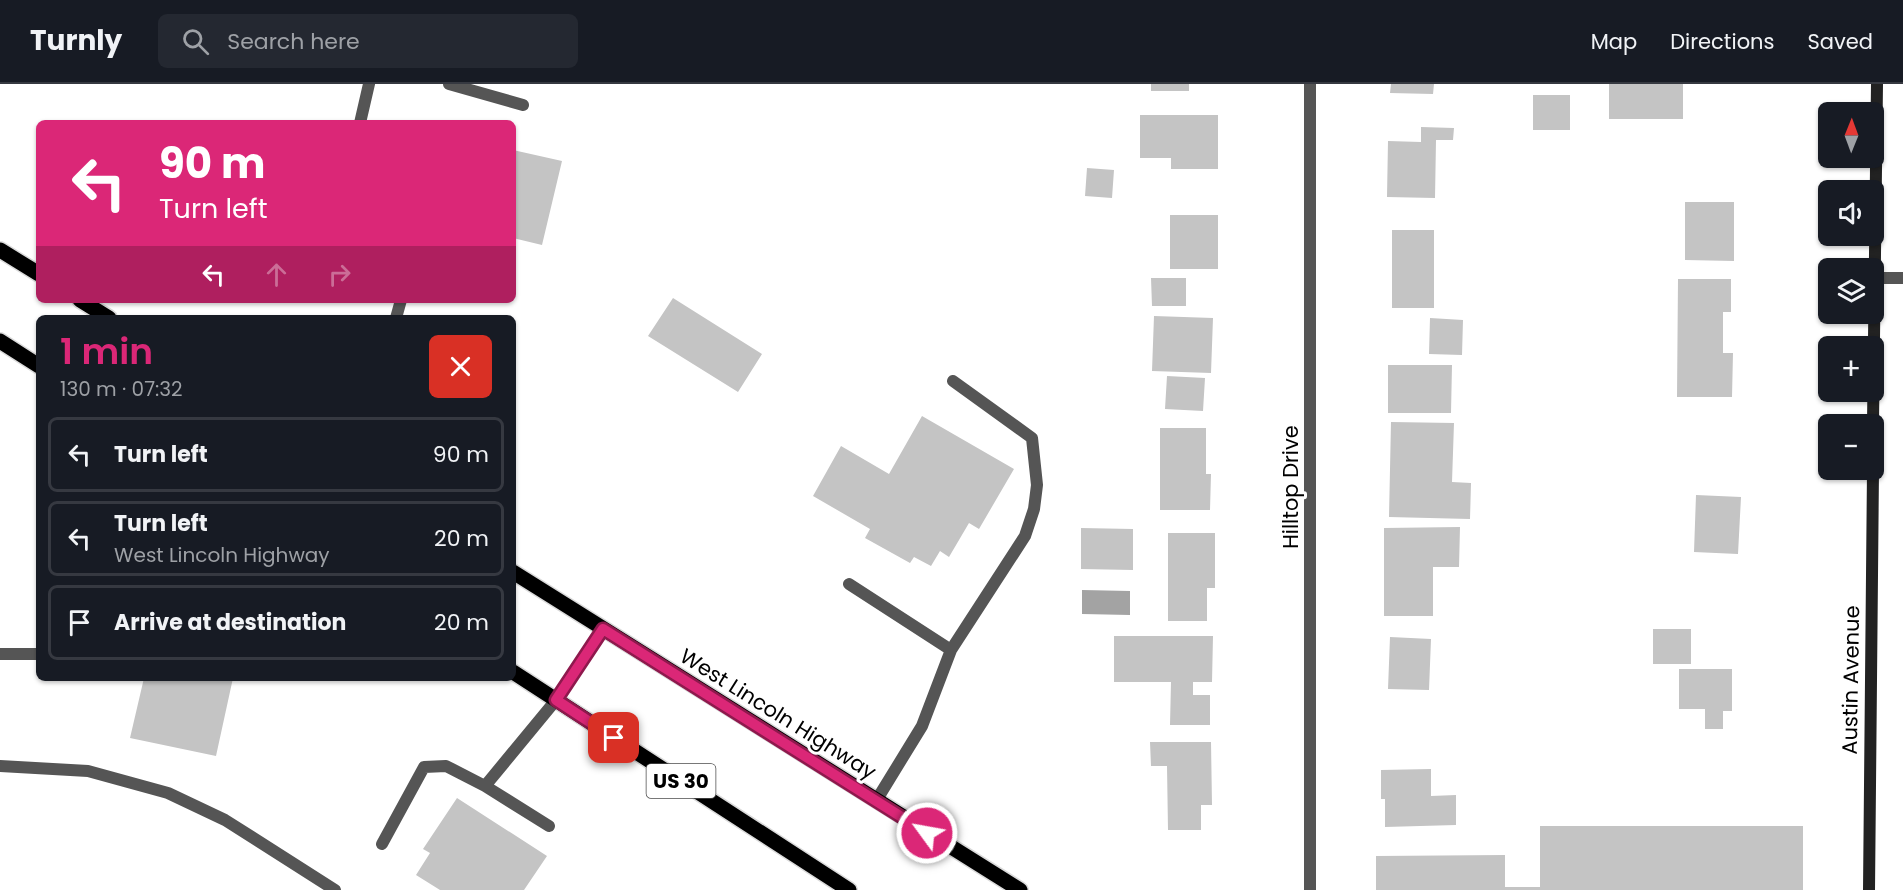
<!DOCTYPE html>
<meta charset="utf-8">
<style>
:root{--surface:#171b24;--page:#242831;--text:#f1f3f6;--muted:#9ea1a6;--line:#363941;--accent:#db2777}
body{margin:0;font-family:Poppins,sans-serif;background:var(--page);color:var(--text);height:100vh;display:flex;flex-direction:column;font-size:22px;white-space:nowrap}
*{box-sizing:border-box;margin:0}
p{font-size:20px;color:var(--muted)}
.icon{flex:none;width:33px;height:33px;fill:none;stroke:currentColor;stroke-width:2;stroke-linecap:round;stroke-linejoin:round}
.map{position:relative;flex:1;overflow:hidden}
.sheet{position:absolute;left:36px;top:231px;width:480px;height:366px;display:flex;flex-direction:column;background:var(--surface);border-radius:9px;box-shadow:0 2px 4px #0004}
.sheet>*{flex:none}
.top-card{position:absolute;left:36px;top:36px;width:480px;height:183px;border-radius:9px;box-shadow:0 2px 4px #0004;background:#db2777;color:#fff;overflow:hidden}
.needle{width:39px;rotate:1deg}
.tools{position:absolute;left:1818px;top:18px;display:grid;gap:12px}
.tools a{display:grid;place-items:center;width:66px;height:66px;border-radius:9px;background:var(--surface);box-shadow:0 2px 4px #0004;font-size:30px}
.pin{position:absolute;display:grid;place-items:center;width:51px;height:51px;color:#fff;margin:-26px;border-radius:12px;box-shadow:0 3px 9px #0006}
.me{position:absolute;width:66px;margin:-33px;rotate:302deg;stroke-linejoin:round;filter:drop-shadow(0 0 4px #0008)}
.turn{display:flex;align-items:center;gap:21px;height:126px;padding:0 24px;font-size:27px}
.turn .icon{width:78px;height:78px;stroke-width:2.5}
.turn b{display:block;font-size:42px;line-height:51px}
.lanes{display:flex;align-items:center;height:57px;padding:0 24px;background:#0003;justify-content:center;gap:30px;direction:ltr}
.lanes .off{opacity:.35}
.round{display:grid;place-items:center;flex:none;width:63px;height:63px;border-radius:9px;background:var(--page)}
.headline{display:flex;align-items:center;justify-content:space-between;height:102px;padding:0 24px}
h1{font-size:36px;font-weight:600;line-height:45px;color:var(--accent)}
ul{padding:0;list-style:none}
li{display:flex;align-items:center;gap:18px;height:75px;margin:0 12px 9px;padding:0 12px;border:3px solid var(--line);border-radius:9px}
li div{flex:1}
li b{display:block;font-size:22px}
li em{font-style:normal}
header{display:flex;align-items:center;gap:36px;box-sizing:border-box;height:84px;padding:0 30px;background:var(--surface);border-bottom:2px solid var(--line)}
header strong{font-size:28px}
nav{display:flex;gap:33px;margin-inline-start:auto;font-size:21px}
.search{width:420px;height:54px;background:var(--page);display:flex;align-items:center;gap:15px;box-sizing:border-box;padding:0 21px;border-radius:9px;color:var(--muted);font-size:22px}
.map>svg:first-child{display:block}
</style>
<header>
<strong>Turnly</strong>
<div class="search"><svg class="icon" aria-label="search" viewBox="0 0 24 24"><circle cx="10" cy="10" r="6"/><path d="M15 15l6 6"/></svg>Search here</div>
<nav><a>Map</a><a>Directions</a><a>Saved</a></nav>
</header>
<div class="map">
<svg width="1903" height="806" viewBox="0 0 1903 806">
<rect width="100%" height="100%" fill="#fff"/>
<path fill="#a3a3a3" d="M1082,506L1130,507V531L1082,530Z"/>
<path fill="#c4c4c4" d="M1151,0H1189V7H1151Z
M1391,0H1434L1433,10L1390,9Z
M1609,0H1683V35H1609Z
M1533,11H1570V46H1533Z
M1140,31H1218V85H1171V74H1140Z
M1421,43L1454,44L1453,56H1436L1435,114L1387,113L1388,57L1421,58Z
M513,66L562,77L542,161L513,154Z
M1087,84L1114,86L1112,114L1085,112Z
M1685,118H1734V177L1685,176Z
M1170,131H1218V185H1170Z
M1392,146H1434V224H1392Z
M1151,194H1186V222H1152Z
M1678,195H1731V228H1723V269H1733L1732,313H1677Z
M673,214L762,270L738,308L648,252Z
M1154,232L1213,234L1211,289L1152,287Z
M1430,234L1463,236L1462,271L1429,270Z
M1388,281H1452L1451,329H1388Z
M1167,292L1205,294L1203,327L1165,325Z
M922,332L1014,385L979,445L969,439L949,473L940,467L931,482L914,473L910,479L865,454L870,445L813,412L841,362L889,390Z
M1391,338L1454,339L1452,398L1471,399L1470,435L1389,433Z
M1160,344H1206V390H1211L1210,426H1160Z
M1696,411L1741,413L1738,470L1694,468Z
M1460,443L1459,483H1433V532H1384V444Z
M1081,444L1133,445V486L1081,485Z
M1168,449H1215V504H1207V537H1168Z
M1653,545H1691V580H1653Z
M1114,552H1213L1212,598H1193V611H1210V641H1170L1171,598H1114Z
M1390,553L1431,555L1429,606L1388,605Z
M1679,585H1732V627H1723V645H1705V625H1679Z
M144,594H233L216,672L130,654Z
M1150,658H1211L1212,721H1201V746H1168L1167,682H1151Z
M1431,685V712L1456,711V741L1385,743V715H1381V686Z
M457,714L547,772L524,806H440L416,791L430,769L423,765Z
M1540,742H1803V806H1376V772L1505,771V803H1540Z"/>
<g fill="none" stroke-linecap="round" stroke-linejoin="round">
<defs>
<path id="primary" d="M0,166L39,190
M80,216L109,234
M0,257L39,282
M513,488L1020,806
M513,588L849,806"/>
</defs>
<use href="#primary" stroke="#dbdbdb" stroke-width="18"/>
<path stroke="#555" stroke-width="12" d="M449,0L523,21
M360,39L369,0
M396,234L401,216
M849,500L951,566
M0,570H39
M485,702L549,742
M876,717L922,642L951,566L1025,452L1034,425L1037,401L1032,354L953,297
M382,760L424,683L446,682L485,702L556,616L603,545"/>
<path stroke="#555" stroke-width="12" d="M1875,194H1903
M0,682L88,687L168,709L225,736L335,806
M1310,806V0"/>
<path stroke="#222" stroke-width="12" d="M1873,340L1877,0
M1869,806L1873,386"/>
<use href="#primary" stroke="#000" stroke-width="15"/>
</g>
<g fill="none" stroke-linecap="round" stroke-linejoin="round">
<defs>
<path id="route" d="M614,654L556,616L603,545L927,749"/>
</defs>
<use href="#route" stroke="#8e194d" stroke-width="15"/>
<use href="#route" stroke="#db2777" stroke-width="10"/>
</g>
<g text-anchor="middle" stroke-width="6" stroke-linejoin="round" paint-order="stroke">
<rect fill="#fff" stroke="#4c4c4c" stroke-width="1.5" x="646.5" y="680" width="69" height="34" rx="4.5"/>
<g font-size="20" font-weight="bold" fill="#000">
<text x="681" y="704">US 30</text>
</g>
<g font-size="21" fill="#000" stroke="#fff">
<text transform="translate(1291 403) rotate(-90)" y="7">Hilltop Drive</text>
<text transform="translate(1851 596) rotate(-89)" y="7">Austin Avenue</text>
<text transform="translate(778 630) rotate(32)" y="7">West Lincoln Highway</text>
</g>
</g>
</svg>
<div class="tools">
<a><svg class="needle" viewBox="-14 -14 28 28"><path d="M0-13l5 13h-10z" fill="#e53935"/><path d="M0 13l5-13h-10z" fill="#9ea1a6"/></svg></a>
<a><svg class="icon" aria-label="sound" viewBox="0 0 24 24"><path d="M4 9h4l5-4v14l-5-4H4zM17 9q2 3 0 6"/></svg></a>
<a><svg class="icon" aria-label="layers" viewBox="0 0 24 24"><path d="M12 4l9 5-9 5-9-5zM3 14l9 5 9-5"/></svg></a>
<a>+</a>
<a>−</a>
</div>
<div class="pin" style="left:614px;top:654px;background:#d93025"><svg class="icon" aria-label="arrive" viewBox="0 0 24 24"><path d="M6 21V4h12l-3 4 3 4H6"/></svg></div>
<svg class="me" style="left:927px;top:749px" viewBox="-20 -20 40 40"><circle r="17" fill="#db2777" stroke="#fff" stroke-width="3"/><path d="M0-11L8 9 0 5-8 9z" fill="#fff"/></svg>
<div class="top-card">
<div class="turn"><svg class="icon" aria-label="left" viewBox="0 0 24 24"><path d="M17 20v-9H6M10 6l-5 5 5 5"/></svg><div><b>90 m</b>Turn left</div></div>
<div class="lanes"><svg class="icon" aria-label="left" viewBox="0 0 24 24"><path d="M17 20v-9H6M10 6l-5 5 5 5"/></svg><svg class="icon off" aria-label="ahead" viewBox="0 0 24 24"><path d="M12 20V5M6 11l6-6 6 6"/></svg><svg class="icon off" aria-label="right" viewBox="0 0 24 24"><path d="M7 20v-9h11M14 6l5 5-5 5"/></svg></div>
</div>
<section class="sheet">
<div class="headline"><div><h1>1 min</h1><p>130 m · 07:32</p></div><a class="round" style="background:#d93025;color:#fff"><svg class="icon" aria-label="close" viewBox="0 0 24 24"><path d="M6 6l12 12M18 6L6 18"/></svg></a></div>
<ul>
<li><svg class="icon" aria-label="left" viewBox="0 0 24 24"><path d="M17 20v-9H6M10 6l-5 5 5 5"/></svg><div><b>Turn left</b></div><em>90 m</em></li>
<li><svg class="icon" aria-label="left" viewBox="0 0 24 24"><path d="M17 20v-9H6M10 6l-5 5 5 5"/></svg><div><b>Turn left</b><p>West Lincoln Highway</p></div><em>20 m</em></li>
<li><svg class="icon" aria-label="arrive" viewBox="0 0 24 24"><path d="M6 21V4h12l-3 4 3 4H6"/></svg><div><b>Arrive at destination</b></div><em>20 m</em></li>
</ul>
</section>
</div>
